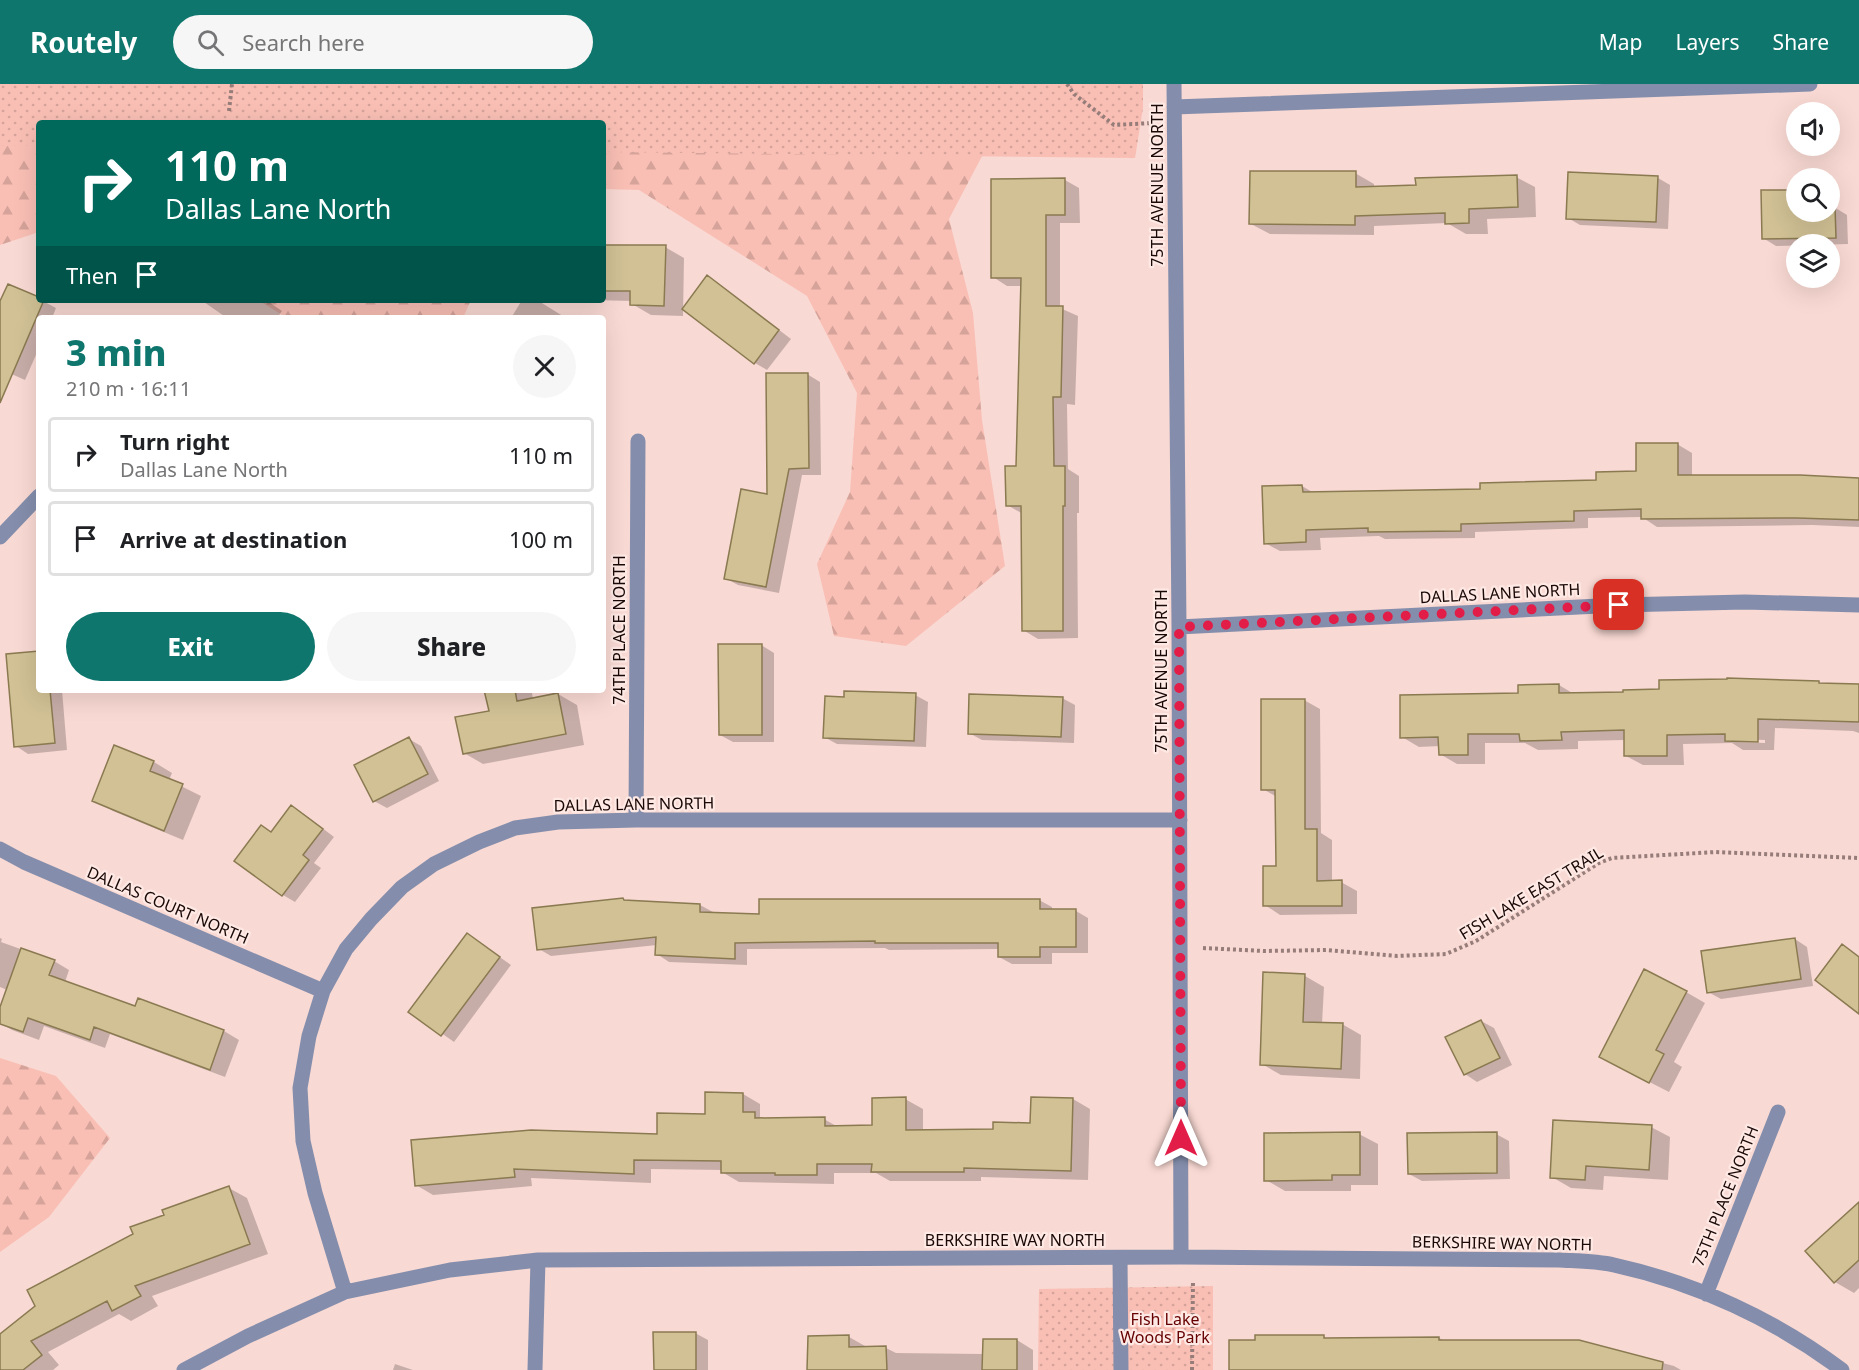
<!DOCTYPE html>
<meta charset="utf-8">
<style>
:root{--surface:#fff;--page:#f6f6f6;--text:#202124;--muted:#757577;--line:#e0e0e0;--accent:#0f766e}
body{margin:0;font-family:"Noto Sans",sans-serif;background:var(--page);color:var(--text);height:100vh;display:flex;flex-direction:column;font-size:22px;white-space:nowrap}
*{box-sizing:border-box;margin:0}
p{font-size:20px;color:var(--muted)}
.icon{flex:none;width:33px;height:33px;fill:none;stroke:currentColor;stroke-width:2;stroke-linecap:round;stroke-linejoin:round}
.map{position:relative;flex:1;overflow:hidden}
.drawer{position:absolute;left:36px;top:231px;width:570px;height:378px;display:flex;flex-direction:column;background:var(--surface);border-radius:6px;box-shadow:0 6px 24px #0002}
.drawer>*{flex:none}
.banner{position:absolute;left:36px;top:36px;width:570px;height:183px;border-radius:6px;box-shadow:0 6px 24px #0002;background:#00695c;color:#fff;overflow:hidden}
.buttons{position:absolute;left:1786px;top:18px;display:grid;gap:12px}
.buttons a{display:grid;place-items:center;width:54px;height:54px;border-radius:50%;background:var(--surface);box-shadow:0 6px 24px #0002;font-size:30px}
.pin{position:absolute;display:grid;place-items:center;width:51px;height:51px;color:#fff;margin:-26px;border-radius:12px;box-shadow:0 3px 9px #0006}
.me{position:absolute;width:66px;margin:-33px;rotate:0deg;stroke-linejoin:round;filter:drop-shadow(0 0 4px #0008)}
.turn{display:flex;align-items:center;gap:21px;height:126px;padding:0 30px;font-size:27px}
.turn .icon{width:78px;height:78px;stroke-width:2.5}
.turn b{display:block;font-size:42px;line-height:51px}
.then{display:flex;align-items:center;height:57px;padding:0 30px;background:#0003;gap:12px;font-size:22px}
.round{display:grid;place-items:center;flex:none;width:63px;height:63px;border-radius:32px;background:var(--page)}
.head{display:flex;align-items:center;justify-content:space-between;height:102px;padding:0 30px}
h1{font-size:36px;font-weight:800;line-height:45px;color:var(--accent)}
.action{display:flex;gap:12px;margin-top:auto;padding:12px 30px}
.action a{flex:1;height:69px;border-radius:36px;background:var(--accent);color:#fff;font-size:24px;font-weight:800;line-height:69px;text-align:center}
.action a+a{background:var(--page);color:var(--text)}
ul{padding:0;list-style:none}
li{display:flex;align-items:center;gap:18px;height:75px;margin:0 12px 9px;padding:0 18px;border:3px solid var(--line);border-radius:6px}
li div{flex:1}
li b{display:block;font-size:22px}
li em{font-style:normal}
header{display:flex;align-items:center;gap:36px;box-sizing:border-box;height:84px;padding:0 30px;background:var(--accent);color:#fff}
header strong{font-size:28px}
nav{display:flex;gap:33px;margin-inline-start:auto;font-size:21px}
.search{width:420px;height:54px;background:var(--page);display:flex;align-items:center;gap:15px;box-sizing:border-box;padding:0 21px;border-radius:33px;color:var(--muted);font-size:22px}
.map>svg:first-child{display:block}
</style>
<header>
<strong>Routely</strong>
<div class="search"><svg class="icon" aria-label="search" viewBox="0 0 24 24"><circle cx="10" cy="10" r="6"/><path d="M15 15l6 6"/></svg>Search here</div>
<nav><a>Map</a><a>Layers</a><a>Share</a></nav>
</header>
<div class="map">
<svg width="1859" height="1286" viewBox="0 0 1859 1286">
<defs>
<pattern id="forest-firs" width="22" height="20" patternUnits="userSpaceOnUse" patternTransform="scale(1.5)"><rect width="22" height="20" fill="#f9bfb5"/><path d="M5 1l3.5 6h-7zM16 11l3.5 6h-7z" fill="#d5a39a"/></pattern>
<pattern id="park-dots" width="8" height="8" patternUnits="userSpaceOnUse" patternTransform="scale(1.5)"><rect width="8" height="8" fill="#f9bfb5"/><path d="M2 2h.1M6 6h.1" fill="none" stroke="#d5a39a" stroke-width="1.8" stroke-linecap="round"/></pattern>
</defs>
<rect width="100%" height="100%" fill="#f9d9d3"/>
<path fill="url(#forest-firs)" d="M0,0L991,55L949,135L973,229L982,336L1005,482L906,562L834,552L817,480L850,408L857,309L807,212L639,106L603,105V39H39V148L0,161Z
M258,216H471L463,234H287Z
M0,974L56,992L110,1054L49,1133L0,1168Z"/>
<path fill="url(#park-dots)" d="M0,0H1143V24L1135,74L603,68V39H39V62H0Z
M1213,1202V1286H1038L1039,1205Z"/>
<path fill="#0003" fill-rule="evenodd" d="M1355,89L1374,100V104L1417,102L1516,93L1535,103L1536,133L1487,135L1488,150H1466L1447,139L1374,142V151L1270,150L1251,140Z
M1658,94L1670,101L1668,145L1580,141L1568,134Z
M1065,96L1079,104L1080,139H1060V224L1078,232L1075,321L1067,320L1068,385L1079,392V429H1077L1078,554L1038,555L1023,546V430L1007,421L1017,383L1023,202H1007L993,193Z
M1797,107V128H1830V111L1834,114V123L1847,131L1848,160L1776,162L1763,154Z
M603,162L665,163L684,174L683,232L651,231L632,220V217L592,216H603Z
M707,193L720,201L791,255L767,286L755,279Z
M39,215L56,224L52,234H39V264L25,296L0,285V221Z
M201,216H266L282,227L277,234H227Z
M522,216H537L566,234H511Z
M807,290L820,298L821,391H802L779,509L738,501L725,494L769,412Z
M1677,360L1692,369V393L1859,395V443L1812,441L1657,443L1642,433L1588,434V444L1475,448V454L1385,455L1379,452L1320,454L1321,466L1280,467L1265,459L1302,402L1314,409L1481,407L1597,397L1638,388Z
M761,561L774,569V658H733L720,651Z
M39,569V606H62L67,666L28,670L16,662Z
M1818,598L1821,600L1859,602V649L1853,647L1775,644L1774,666H1743L1732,659L1683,660L1684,681H1643L1626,672L1625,656L1578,657V665L1538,666L1525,659H1485V680H1457L1440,670V662L1419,663L1402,653L1520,610L1559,601L1574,610ZM1733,655L1765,656V659L1737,658Z
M486,606H526L532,609L533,615L558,610L577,621L584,661L483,680L464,669L490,628Z
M915,611L928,618L926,663L837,660L824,653Z
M1062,614L1075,621L1074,659L982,656L969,649Z
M1304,616L1320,625L1321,749L1332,756V798H1341L1357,807V830L1280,831L1265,821L1278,783L1277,713L1263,705Z
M409,655L421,662L439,697L387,724L374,717Z
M115,663L154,678L172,689L169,696L201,712L183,756L113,727L94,716Z
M292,723L304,730L334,753L314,779L321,784L295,818L283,811L236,776L272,749Z
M1039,816L1052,823V827H1076L1088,834V869H1052V880H1012L999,873V865L889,866L885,864L747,865V881L669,878L657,870V861L551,872L539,865L627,818L700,821L713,828L761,832Z
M467,850L511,881L454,958L410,927Z
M0,854L2,855L1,858L54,877L69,886L65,898L136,924L139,916L224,947L239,956L225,993L110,950L105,964L44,942L39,956L12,946L0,939V928L7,906L0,903Z
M1795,855L1807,863L1813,902L1721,915L1708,908Z
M1305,892L1324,903L1322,940H1342L1361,951L1360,995L1281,991L1262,980Z
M1686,908L1705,919L1674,978L1682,983L1669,1008L1620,983Z
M1481,937L1494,944L1512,981L1477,998L1465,990Z
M743,1010L760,1020V1033L763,1035H824L838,1043H873L905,1015L923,1025V1047H995L1031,1041L1073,1015L1090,1025L1088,1096L981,1093V1097H890L876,1089H834V1100L739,1098L722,1088V1086L651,1085V1099L531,1094L532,1102L433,1111L416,1101L658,1052L707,1031Z
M1651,1043L1670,1053L1668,1096L1604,1092L1603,1106L1571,1104L1552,1093Z
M1359,1050L1378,1060V1101H1351V1107H1285L1266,1096Z
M1496,1050L1509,1057L1510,1095L1422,1097L1409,1090Z
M229,1104L247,1114L268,1170L152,1212L158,1222L131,1237L119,1230L48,1268L59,1281L53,1286H0V1252L135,1151L166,1132Z
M1859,1120V1204L1854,1209L1835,1198Z
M695,1249L708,1256V1286H655Z
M849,1253L865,1262V1264H886L896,1269L984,1270L1017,1256L1033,1266V1286H810Z
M1323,1253L1327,1255L1439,1254L1445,1257H1579L1674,1282L1681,1286H1230Z
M395,1280L413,1286H393Z"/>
<path fill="#d1c195" stroke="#8a7a51" stroke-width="1.5" d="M1250,87H1356V103L1416,101L1415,94L1517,91L1518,123L1469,125V139L1445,140V129L1355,132V141L1249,140Z
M1568,88L1658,92L1656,138L1566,135Z
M1065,94V131H1046V222H1063L1061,313H1053L1054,382H1065V422H1063V547H1022L1021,422H1006L1005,382H1016L1021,194H991V95Z
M1761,106H1797V128H1830V122H1835L1836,154L1762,155Z
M603,161H666L664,222L630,221V207H603Z
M707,191L779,246L754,280L682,225Z
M8,200L39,213V216H44L0,319V217Z
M766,289H808L809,384L789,385L766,503L724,495L741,405L767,410Z
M1636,359H1678V391H1800L1859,394V436L1797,434L1641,435V425L1574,427V437L1461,440V447L1368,448V444L1306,446V458L1264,460L1262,402L1302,401L1303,408L1480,405V399L1596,396V388L1636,387Z
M718,560H762V651H719Z
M39,567V606H50L55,659L14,663L6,570Z
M1727,594L1819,597V599L1859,600V638L1758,635V658L1725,657V650L1667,651V672H1624V646L1561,648L1562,656L1520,657L1519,650H1468V671H1439L1438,653L1400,654V611L1518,609V601L1559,600V609L1623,608V606L1659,605V596L1727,595Z
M484,606H515L517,617L558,609L566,650L463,670L455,633L489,627Z
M844,607L916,609L914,657L823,654L825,612L844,613Z
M969,610L1063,613L1061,653L968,650Z
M1261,615H1305V745H1317V797L1342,796V822H1263V782H1276L1275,706H1261Z
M409,653L428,690L373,718L354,681Z
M114,661L154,677L150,687L183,700L164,747L92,717Z
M291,721L323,745L303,771L309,776L282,812L234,777L261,741L271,748Z
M623,814L624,816L700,820V828L759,830V815H1040V825H1076V863H1040V873H998V859H875V857L735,859V875L655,871L656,853L537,866L532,824Z
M467,849L500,873L441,952L408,928Z
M1795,854L1801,895L1707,909L1701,867Z
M1842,860L1859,873V930L1815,896Z
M21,864L55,876L49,891L135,922L138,914L224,946L210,986L94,943L90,956L28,934L23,948L0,940V923Z
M1644,885L1687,907L1656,966L1664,970L1649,999L1599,973Z
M1263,888L1305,890L1303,938L1343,939L1341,985L1260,981Z
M1481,936L1500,974L1464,991L1445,953Z
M705,1008L743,1009V1028H755V1034L825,1033V1042L872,1041V1014L906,1013V1046L993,1045V1038L1030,1039L1031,1013L1073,1014L1071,1087L964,1084V1088H871L872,1080H817V1091H775V1089H721V1077L634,1076V1090L514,1085L515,1093L415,1102L411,1056L531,1046L657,1050V1029L705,1030Z
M1553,1036L1652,1041L1649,1086L1586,1082L1585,1096L1550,1094Z
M1360,1048V1091H1332V1096L1264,1097V1049Z
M1497,1048V1089L1408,1090L1407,1049Z
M229,1102L250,1160L135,1202L141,1212L112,1227L107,1217L31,1257L42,1271L23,1286H0V1250L35,1222L27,1206L133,1150L130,1143L164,1131L162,1126Z
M1859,1118V1176L1834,1199L1805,1167Z
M653,1248H696V1286H654Z
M849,1251V1263L886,1262L887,1286H807L808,1252Z
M1255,1251H1324V1254L1439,1253V1256H1579L1663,1278L1662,1286H1229V1256H1255Z
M983,1255H1017V1286H982Z"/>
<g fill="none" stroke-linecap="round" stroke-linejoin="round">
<path stroke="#967d79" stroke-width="4" stroke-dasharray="3 3" stroke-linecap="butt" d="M1067,0L1074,10L1114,41L1153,39
M229,27L232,0
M1203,864L1264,867L1327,866L1397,872L1446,870L1476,857L1599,779L1612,774L1716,768L1859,774
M1192,1286L1193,1197"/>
<path stroke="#848eac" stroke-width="15" d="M1120,1174L1121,1286"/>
<path stroke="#848eac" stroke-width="15" d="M1174,0L1179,543L1181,1173
M1174,23L1810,0
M0,453L39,412
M1179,543L1619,521L1745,518L1859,521
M636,736L638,357
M0,765L24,778L323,907
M345,1208L315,1109L303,1057L300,1004L309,952L323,907L346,865L371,835L402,803L434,780L479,758L515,744L558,738L636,736H1180
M1706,1210L1778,1028
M184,1286L248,1252L345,1208L450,1186L538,1176L1181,1173L1559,1176C1577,1177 1597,1177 1614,1181C1696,1199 1776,1236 1842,1286
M535,1286L538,1176"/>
</g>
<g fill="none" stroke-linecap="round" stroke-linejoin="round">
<path stroke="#e11d48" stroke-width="10" stroke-dasharray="0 18" d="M1181,1054L1179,543L1619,521"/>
</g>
<g text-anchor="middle" stroke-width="4.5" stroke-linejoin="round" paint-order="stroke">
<g font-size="16" fill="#190806" stroke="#fee9e5">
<text transform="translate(1157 101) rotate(-90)" y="6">75TH AVENUE NORTH</text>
<text transform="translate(1500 509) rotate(-3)" y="6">DALLAS LANE NORTH</text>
<text transform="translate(619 546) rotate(-90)" y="6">74TH PLACE NORTH</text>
<text transform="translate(1161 587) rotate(-90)" y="6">75TH AVENUE NORTH</text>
<text transform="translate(634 720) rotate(-1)" y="6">DALLAS LANE NORTH</text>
<text transform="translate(1531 809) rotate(-31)" y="6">FISH LAKE EAST TRAIL</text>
<text transform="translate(168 821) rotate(23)" y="6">DALLAS COURT NORTH</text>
<text transform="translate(1725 1112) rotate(-68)" y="6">75TH PLACE NORTH</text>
<text x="1015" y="1162">BERKSHIRE WAY NORTH</text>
<text transform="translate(1502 1159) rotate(1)" y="6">BERKSHIRE WAY NORTH</text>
</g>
<g font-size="16" fill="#650000" stroke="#fee9e5">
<text x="1165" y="1241">Fish Lake<tspan x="1165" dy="18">Woods Park</tspan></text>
</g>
</g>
</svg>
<div class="buttons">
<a><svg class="icon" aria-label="sound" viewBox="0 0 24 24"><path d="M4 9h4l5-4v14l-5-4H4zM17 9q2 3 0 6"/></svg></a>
<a><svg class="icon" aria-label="search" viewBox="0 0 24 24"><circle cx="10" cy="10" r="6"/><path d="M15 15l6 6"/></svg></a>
<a><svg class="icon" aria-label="layers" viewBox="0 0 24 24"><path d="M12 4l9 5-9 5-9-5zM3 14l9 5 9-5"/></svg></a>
</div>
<div class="pin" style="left:1619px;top:521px;background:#d93025"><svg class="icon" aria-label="arrive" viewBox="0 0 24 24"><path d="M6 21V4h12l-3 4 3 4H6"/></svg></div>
<svg class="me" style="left:1181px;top:1054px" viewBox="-20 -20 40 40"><path d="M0-17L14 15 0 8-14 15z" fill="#e11d48" stroke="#fff" stroke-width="4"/></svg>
<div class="banner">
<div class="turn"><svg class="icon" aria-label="right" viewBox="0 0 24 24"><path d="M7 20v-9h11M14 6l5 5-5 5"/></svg><div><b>110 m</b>Dallas Lane North</div></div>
<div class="then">Then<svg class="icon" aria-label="arrive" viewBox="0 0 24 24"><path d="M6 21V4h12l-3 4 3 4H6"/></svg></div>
</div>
<section class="drawer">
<div class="head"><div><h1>3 min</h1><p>210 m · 16:11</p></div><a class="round"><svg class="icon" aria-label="close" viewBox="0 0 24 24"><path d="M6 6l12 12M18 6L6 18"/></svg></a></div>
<ul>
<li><svg class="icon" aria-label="right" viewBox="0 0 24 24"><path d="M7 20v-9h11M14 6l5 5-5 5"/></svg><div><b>Turn right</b><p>Dallas Lane North</p></div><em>110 m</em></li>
<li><svg class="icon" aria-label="arrive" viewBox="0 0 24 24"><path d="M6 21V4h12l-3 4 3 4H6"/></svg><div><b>Arrive at destination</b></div><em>100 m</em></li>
</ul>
<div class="action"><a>Exit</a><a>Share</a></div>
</section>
</div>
